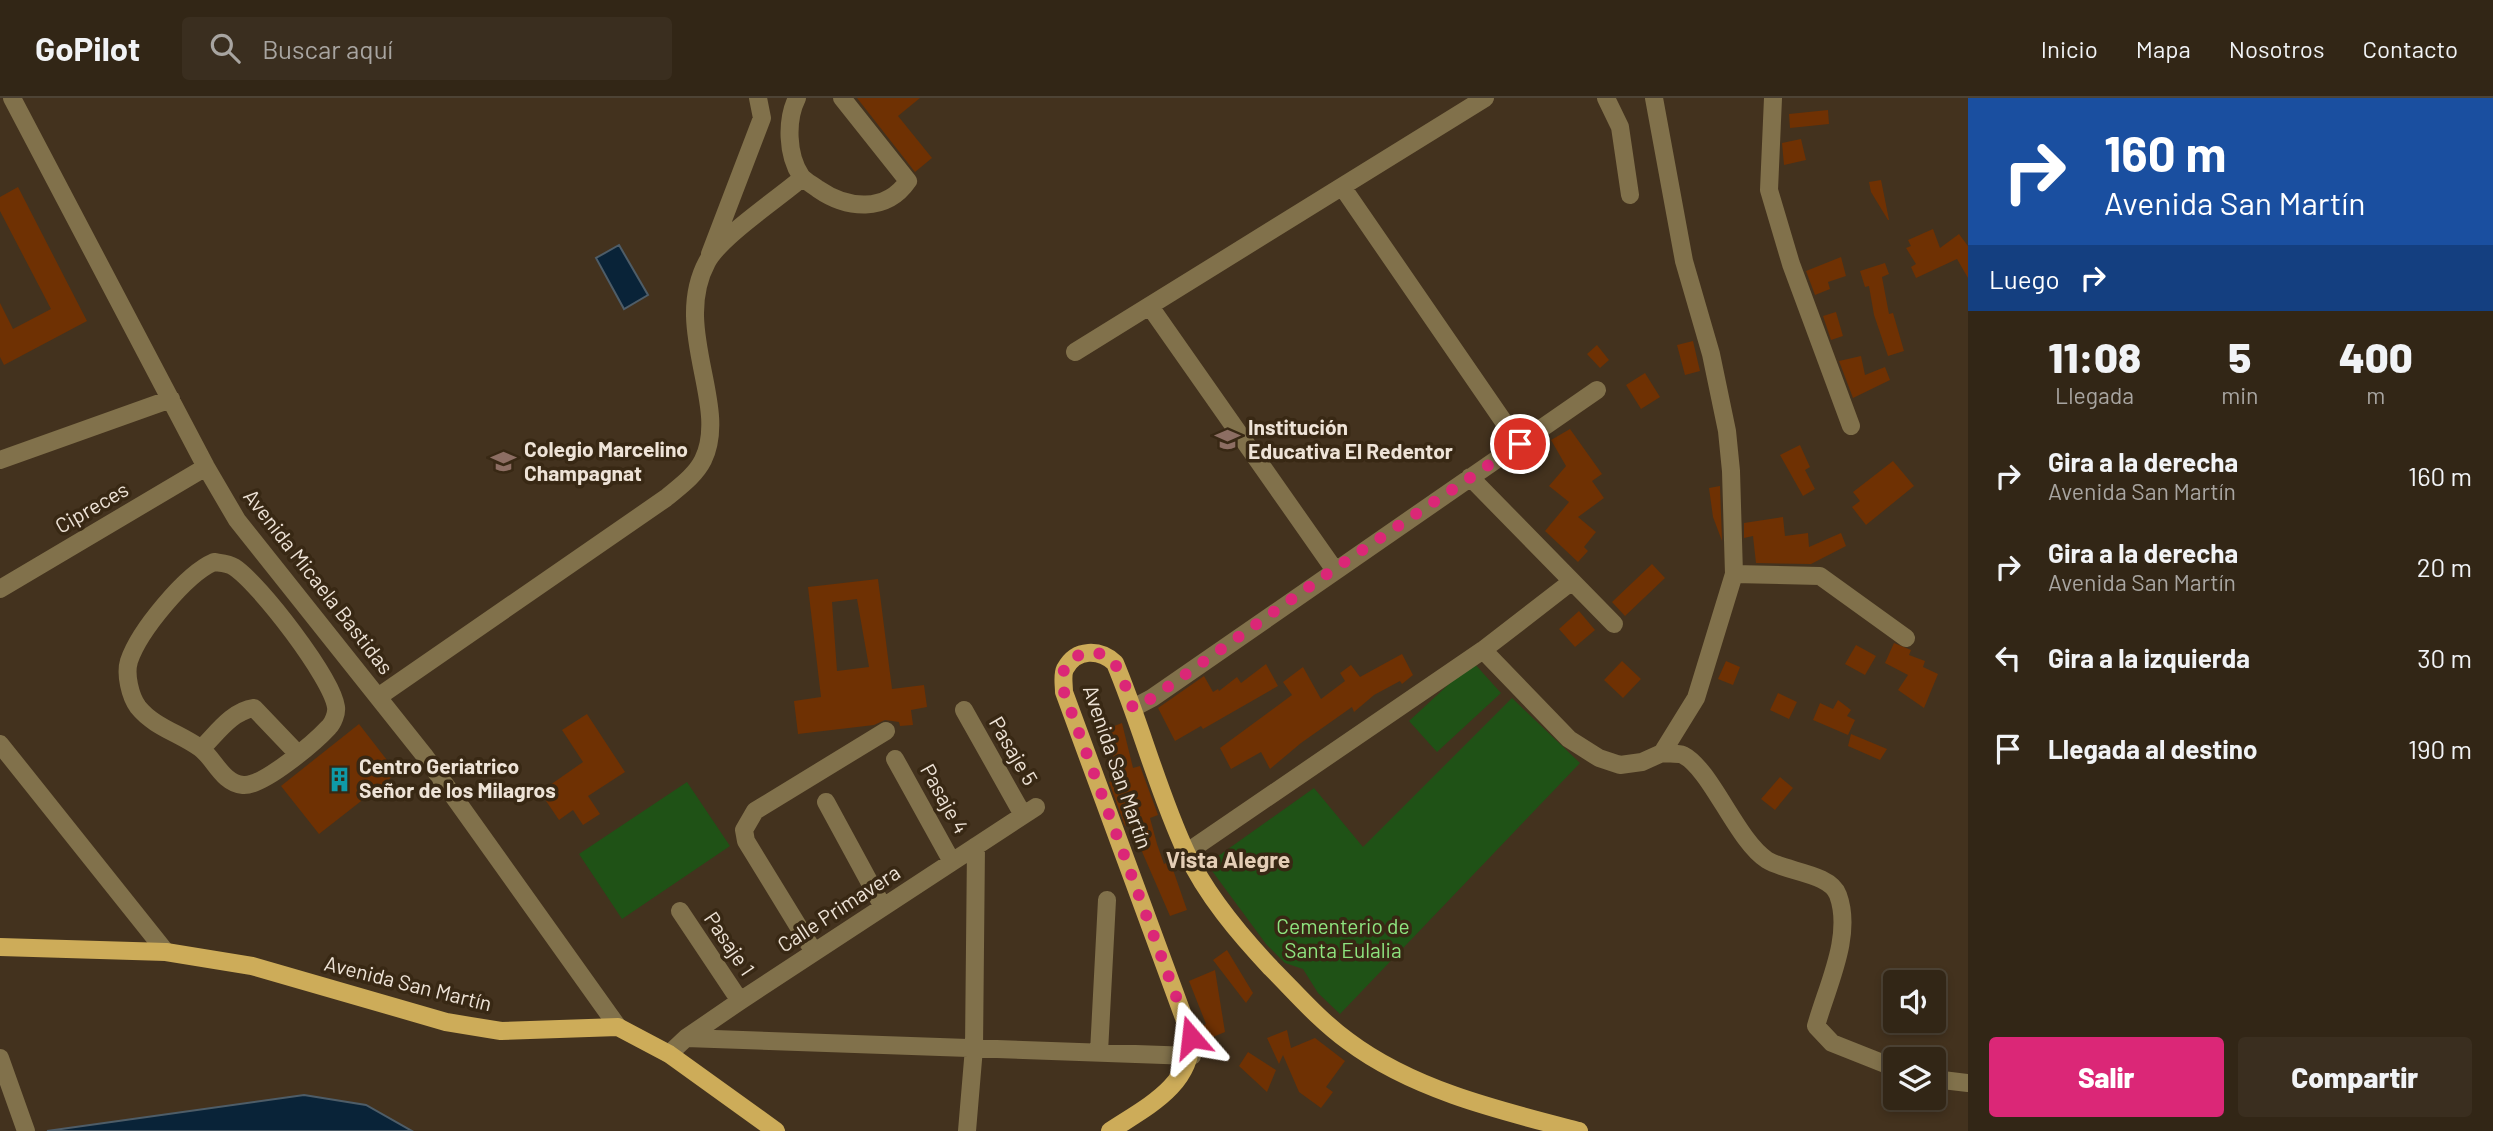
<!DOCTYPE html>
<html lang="es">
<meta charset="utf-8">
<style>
:root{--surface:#322616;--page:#3a2e1f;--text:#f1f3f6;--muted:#a8a5a1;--line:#4d4335;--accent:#db2777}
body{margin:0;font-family:Barlow,sans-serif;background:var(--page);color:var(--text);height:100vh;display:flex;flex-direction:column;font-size:26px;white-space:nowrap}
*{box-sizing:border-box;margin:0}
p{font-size:23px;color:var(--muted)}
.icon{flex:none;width:38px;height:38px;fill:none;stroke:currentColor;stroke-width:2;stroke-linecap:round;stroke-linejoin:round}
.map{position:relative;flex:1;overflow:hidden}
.panel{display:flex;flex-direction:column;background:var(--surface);width:525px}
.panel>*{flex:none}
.hud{background:#1a4fa0;color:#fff;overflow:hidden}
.tools{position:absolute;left:1883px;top:872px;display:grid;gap:14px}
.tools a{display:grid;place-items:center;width:63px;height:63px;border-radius:7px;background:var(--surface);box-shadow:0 4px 10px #0003,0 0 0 2px var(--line);font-size:35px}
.pin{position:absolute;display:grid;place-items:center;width:60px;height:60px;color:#fff;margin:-30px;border:4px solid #fff;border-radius:50%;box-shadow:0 2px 7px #0007}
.me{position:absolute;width:77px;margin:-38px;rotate:343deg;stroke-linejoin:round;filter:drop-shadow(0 0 5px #0008)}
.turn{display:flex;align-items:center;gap:24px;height:147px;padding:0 21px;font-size:32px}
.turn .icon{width:91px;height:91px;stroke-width:2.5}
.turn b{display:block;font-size:49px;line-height:60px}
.then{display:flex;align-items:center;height:66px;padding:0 21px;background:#0003;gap:14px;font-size:26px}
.eta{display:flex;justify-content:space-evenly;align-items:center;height:119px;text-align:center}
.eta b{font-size:42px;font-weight:800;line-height:49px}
.primary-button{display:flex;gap:14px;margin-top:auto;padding:14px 21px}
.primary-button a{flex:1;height:80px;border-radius:7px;background:var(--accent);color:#fff;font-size:28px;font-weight:800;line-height:80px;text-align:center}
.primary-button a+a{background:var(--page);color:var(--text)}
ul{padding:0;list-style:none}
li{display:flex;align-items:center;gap:21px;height:91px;padding:0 21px}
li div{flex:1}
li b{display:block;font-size:26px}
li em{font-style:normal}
header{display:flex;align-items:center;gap:42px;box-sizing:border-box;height:98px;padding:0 35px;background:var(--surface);border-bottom:2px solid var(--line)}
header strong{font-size:33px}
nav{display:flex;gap:38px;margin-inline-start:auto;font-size:24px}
.search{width:490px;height:63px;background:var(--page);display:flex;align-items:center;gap:18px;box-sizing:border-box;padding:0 24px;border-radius:7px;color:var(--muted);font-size:26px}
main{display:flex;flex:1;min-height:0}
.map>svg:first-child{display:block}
</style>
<header>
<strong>GoPilot</strong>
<div class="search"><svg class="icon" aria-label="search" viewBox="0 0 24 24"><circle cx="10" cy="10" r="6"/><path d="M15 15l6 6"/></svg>Buscar aquí</div>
<nav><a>Inicio</a><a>Mapa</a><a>Nosotros</a><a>Contacto</a></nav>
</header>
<main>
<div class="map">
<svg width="1968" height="1033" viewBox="0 0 1968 1033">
<rect width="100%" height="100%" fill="#43321e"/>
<path fill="#1f5216" d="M1473,564L1501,595L1437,654L1409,623Z
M1512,600L1580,665L1340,916L1318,895L1303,871L1285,865L1266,846L1207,766L1314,690L1363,749Z
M687,684L730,748L622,821L579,756Z"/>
<path fill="#092338" stroke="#4e5d68" stroke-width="2" d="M619,147L648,197L624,211L596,160Z
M304,997L366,1007L412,1033H47Z"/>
<path fill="#6f3103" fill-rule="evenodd" d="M857,0H920L898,18L932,60L915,74Z
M1828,12L1829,26L1790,30L1789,16Z
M1801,41L1806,62L1784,67L1782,45Z
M1881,82L1889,122H1888L1871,94L1869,84Z
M18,89L87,223L4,267L0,259V205L13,231L51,211L0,113V99Z
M1933,131L1940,150L1959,136L1968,148V180L1957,161L1916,180L1911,169L1916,166L1906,150L1911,148L1908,142Z
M1841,159L1846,178L1828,184L1830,191L1815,197L1806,173Z
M1885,165L1889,176L1882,179L1889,216L1893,215L1904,253L1888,258L1874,217L1869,188L1865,189L1860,173Z
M1836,214L1843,238L1831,242L1823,218Z
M1693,243L1700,273L1685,277L1677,247Z
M1597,247L1609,262L1600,270L1587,256Z
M1861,258L1865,277L1885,269L1890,282L1853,300L1839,263Z
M1645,275L1660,299L1641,311L1626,287Z
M1570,331L1602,376L1592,383L1604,400L1578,419L1596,434L1584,449L1588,453L1578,464L1545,433L1569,404L1549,388L1566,368L1551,342Z
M1800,347L1810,369L1805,372L1815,391L1803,398L1780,357Z
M1893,363L1914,388L1866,427L1852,409L1860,403L1853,394Z
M1720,388L1722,443L1713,419L1709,390Z
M1783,419L1785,438L1808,435L1809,449L1841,435L1846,448L1811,466L1756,465L1753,438L1744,440V425Z
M1652,466L1665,480L1625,518L1612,504Z
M878,481L892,591L924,587L927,609L911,612L913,627L900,628L899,624L885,622L874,627L798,636L794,603L821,599L808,489ZM857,501L869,569L837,573L832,504Z
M1579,513L1595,532L1575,549L1559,531Z
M1894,545L1911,552L1909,557L1925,563L1923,569L1938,576L1924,610L1898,592L1908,577L1885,565Z
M1856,547L1876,558L1865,577L1845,566Z
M1402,556L1413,577L1402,586L1400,583L1374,597L1354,614L1352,609L1301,645L1270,671L1261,654L1231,671L1220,650L1292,597L1283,584L1303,569L1321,601L1345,583L1340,575L1351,567L1360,579Z
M1622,563L1641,581L1623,600L1604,582Z
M1726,563L1740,569L1733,587L1718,581Z
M1266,566L1278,588L1203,631L1201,628L1175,643L1158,610L1204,578L1213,594L1218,591L1219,593L1237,579L1241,585Z
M1778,595L1797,604L1789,621L1770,612Z
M1838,602L1851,612L1847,618L1855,622L1848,637L1813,622L1820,605L1833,611Z
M587,616L625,674L588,698L600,716L583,727L573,712L559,722L540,694L583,664L562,632Z
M1122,625L1133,670L1140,668L1158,717L1150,720L1157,746L1164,766L1170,763L1187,812L1170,818L1130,726L1125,728L1109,684L1119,681L1102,633Z
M359,626L397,675L319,736L281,688Z
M1851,636L1887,651L1880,662L1848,648Z
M1780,679L1793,690L1775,712L1761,701Z
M1227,852L1253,895L1246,905L1213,862Z
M1215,872L1225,934L1208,941L1202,928L1206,926L1189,883Z
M1287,932L1291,950L1315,940L1345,963L1326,989L1333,994L1321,1010L1299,994L1283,957L1279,966L1267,940Z
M1248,954L1276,972L1267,994L1239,968Z"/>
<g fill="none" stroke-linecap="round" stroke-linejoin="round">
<path stroke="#81714b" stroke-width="18" d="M12,0L206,369L237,422L424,657L618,929
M797,0C786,22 787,57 801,78C805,83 813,87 818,91C847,111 886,115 908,83L842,0
M1606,0L1620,29L1630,97
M1773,0L1769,92L1791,166L1851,328
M1343,90L1519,346
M710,156L762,20L758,0
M1151,210L1334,471
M1075,254L1485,0
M0,362L171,301
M1470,379L1614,526
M214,464C220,465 228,465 234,469C259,485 332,580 336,609C337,615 333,625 329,629C315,644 263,689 243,687C222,685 215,661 200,650C179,635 154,629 138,609C130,598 125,576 129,563C139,533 186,476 214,464Z
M1734,476L1820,478L1906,540
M0,491L206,369
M1483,552L1569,641L1599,660L1620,667L1642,664L1662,655L1696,600L1734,476L1731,373L1727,333L1711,256L1684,163L1654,0
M378,599L666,400C679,389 695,378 703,362C730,307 671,231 707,164C720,139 779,100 802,80
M1133,610L1152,600L1597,292
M964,612L1023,717
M0,646L166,854
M201,651C217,635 232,613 254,610L297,655
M1662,655C1668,656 1678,655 1683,657C1711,671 1737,743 1767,762C1786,774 1830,775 1838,797C1853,838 1827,888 1816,928L1832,945L1895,970
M895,661L952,764
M826,704L883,809
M1186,755L1483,552L1571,484
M680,813L740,903
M814,854L746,743L744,732L755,713L886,633
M686,940L1192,958
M1099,954L1107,802
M669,956L686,940L740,903L1036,709
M0,960L26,1033
M1934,981L1968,985
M967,1033L974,950L976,748"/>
<path stroke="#cdac59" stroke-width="18" d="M0,849L166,854L252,868L446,924L501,933L618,929L669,956L776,1033
M1110,1033C1146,1009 1192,988 1191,939L1064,594C1064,587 1062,577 1065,571C1076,550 1100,551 1115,565C1141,627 1158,694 1186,754C1206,797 1239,836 1271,870C1296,895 1319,922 1348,943C1413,992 1501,1013 1579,1033"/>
</g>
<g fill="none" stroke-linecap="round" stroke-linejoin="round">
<path stroke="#db2777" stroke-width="12" stroke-dasharray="0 21.6" d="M1191,939L1064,594C1064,588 1062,578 1064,572C1071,553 1102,548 1114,565C1123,577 1128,596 1133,610L1152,600L1334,471L1520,346"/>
</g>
<defs>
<symbol id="school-bare" viewBox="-9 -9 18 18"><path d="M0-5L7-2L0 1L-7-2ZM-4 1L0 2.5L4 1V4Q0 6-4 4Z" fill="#8d6e63" stroke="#382814" stroke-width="2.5" paint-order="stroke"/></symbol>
<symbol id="building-bare" viewBox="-9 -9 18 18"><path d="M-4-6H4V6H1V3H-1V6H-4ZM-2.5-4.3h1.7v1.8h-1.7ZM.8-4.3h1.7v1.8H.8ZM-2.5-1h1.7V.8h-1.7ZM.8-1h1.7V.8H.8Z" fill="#0f9aa8" stroke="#382814" stroke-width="2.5" paint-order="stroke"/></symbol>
</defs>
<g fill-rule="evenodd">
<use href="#school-bare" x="1210" y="324" width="35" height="35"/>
<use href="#school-bare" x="486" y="346" width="35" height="35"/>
<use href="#building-bare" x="322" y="664" width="35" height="35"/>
</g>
<g text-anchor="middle" stroke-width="7" stroke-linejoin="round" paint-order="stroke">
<g font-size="21" font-weight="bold" fill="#eee3d7" stroke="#382814" text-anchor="start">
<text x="1248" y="337">Institución<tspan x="1248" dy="24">Educativa El Redentor</tspan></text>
<text x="524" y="359">Colegio Marcelino<tspan x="524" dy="24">Champagnat</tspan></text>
<text x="359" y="676">Centro Geriatrico<tspan x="359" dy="24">Señor de los Milagros</tspan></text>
</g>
<g font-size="21" fill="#eee3d7" stroke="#382814">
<text transform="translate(92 410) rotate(-30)" y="7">Cipreces</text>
<text transform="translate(318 484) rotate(52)" y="7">Avenida Micaela Bastidas</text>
<text transform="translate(1013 653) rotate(60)" y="7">Pasaje 5</text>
<text transform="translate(1117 669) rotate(71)" y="7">Avenida San Martín</text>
<text transform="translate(944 701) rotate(61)" y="7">Pasaje 4</text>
<text transform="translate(839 811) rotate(-33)" y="7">Calle Primavera</text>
<text transform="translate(729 846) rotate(56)" y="7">Pasaje 1</text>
<text transform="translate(408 886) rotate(14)" y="7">Avenida San Martín</text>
</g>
<g font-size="21" fill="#8ee47f" stroke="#382814">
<text x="1343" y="836">Cementerio de<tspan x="1343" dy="24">Santa Eulalia</tspan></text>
</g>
<g font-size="23" font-weight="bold" fill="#e4ceb6" stroke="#382814">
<text x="1228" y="770">Vista Alegre</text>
</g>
</g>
</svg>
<div class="tools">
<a><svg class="icon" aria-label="sound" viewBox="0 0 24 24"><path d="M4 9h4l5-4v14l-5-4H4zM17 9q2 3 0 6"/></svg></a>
<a><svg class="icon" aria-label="layers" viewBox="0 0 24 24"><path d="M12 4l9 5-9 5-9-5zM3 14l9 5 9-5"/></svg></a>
</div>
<div class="pin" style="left:1520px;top:346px;background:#d93025"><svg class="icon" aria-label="arrive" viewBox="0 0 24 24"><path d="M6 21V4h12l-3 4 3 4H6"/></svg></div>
<svg class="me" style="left:1191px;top:939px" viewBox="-20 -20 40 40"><path d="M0-17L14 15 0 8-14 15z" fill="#db2777" stroke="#fff" stroke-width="4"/></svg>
</div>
<section class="panel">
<div class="hud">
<div class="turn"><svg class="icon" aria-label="right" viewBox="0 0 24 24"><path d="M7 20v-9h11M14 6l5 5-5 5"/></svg><div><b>160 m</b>Avenida San Martín</div></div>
<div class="then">Luego<svg class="icon" aria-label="right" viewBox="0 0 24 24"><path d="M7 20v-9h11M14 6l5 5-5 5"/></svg></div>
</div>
<div class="eta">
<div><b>11:08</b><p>Llegada</p></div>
<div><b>5</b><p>min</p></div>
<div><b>400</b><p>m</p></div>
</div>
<ul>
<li><svg class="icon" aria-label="right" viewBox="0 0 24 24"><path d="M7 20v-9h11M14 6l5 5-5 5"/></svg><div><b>Gira a la derecha</b><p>Avenida San Martín</p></div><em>160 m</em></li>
<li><svg class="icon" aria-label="right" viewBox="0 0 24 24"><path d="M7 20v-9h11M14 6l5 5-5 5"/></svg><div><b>Gira a la derecha</b><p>Avenida San Martín</p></div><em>20 m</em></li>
<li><svg class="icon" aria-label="left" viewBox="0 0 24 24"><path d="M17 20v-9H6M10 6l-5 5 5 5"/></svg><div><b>Gira a la izquierda</b></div><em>30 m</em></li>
<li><svg class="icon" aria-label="arrive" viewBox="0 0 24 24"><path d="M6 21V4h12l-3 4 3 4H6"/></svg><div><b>Llegada al destino</b></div><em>190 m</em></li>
</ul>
<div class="primary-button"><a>Salir</a><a>Compartir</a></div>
</section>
</main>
